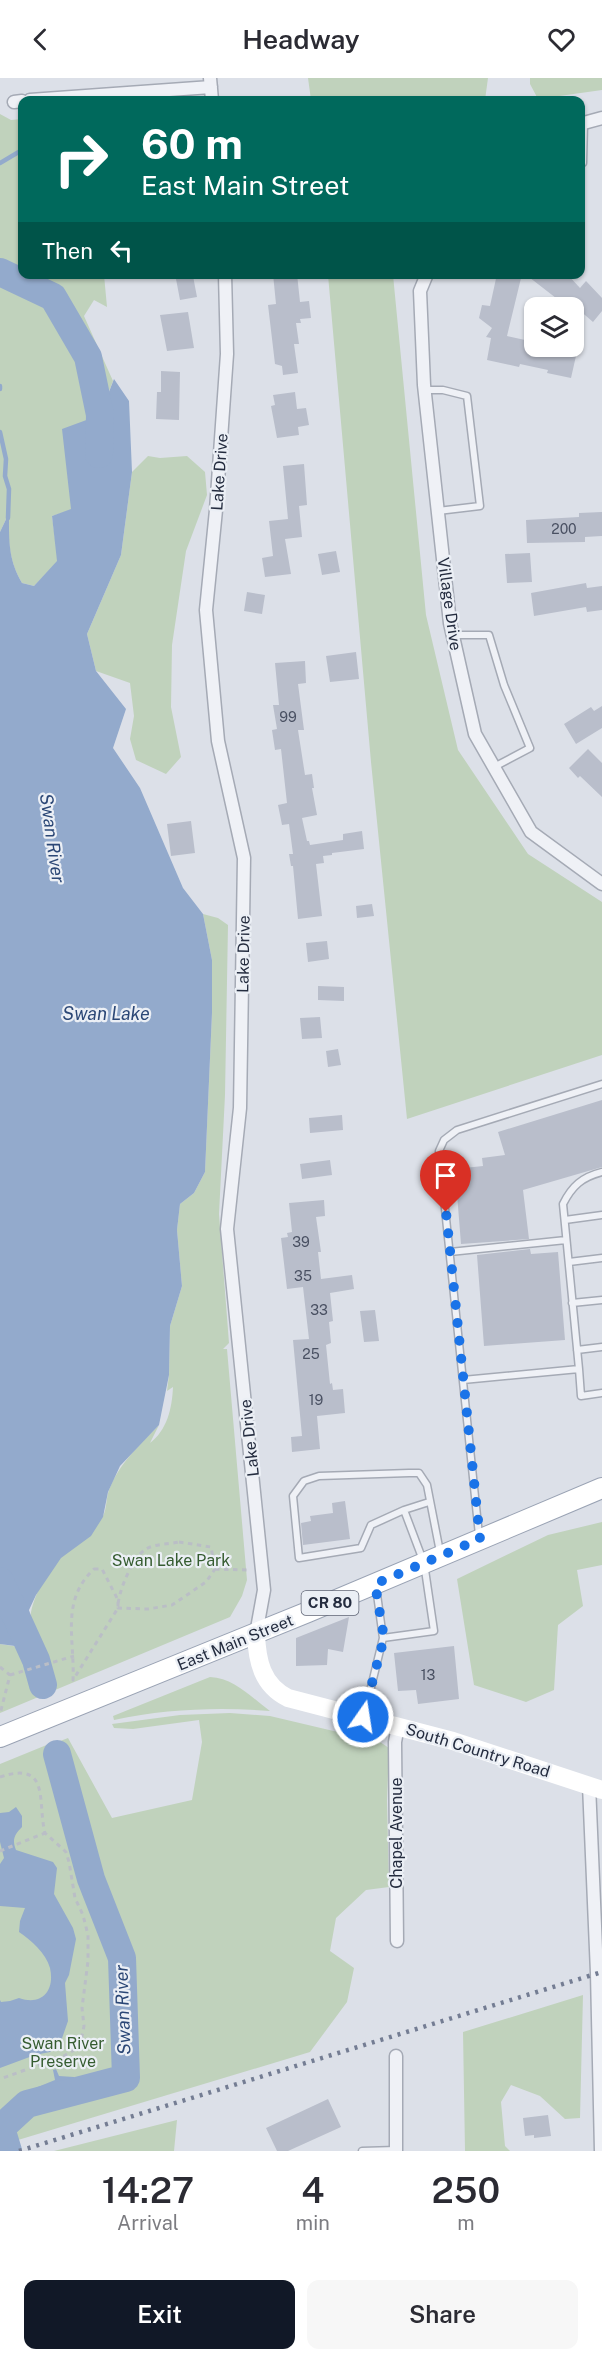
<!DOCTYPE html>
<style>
:root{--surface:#fff;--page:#f7f7f7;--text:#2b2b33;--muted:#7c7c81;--accent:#111827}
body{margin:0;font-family:"Public Sans",sans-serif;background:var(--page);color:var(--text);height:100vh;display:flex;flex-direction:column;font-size:22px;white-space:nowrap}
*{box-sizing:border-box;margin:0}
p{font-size:20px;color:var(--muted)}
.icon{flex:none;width:33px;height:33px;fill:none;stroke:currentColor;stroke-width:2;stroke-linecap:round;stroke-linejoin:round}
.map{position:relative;height:2073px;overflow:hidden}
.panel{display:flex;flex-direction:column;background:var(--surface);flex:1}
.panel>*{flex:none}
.banner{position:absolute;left:18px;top:18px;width:567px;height:183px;border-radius:12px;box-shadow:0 2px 4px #0004;background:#00695c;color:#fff;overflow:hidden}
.fabs{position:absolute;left:524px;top:219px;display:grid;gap:12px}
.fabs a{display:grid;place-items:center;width:60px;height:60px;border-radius:12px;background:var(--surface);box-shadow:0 2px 4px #0004;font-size:30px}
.pin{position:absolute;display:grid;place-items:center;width:51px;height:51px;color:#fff;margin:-62px -26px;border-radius:50% 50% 50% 0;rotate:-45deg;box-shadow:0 0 6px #0007}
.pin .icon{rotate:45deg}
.me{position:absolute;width:66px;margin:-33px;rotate:13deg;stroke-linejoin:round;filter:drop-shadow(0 0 4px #0008)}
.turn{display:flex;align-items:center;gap:21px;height:126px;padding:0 24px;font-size:27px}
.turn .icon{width:78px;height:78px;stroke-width:2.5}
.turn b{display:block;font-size:42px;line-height:51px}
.then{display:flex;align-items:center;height:57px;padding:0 24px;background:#0003;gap:12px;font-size:22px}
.eta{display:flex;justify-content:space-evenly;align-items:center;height:102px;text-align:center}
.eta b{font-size:36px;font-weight:600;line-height:42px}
.primary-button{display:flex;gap:12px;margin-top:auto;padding:12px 24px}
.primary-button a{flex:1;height:69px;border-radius:12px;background:var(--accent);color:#fff;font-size:24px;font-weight:600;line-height:69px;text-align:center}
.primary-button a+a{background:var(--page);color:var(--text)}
header{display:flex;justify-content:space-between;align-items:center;height:78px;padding:0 24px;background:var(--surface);font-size:27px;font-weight:600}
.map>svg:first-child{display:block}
</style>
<header><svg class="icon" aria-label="back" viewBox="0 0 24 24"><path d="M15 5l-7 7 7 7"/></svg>Headway<svg class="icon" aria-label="heart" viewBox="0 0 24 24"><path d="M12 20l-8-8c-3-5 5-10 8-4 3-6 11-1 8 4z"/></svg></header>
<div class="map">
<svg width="602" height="2073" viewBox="0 0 602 2073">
<rect width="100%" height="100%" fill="#dce0e8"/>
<path fill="#c0d2bc" d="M308,0H488L485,22H311Z
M530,0H602V12L538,21L530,6Z
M0,36L11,42L22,41V196L104,197L107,229L94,222L84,238L113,303L100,337L71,432L52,438L58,483L34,508L22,505C8,481 9,463 8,437L0,454Z
M328,197H393L426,537L458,672L528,776L602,824V977L407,1041L371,684Z
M148,378L160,380L187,378L205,394L207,417L186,473L172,567L171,629L181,679L166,696L136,682L130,661L134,638L130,605L96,593L87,556L121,477L132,394Z
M203,836L218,840L228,847L225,1017L219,1136L229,1265L223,1271H227L247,1502L242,1518L230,1539L0,1635V1566L26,1570L24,1574L26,1575L37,1565C18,1540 43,1500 60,1479C70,1467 97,1450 103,1438C107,1430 106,1420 109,1412C120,1384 139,1368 159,1347L150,1365C167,1352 172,1331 173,1309L167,1313L169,1297L170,1248L182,1208L177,1152L180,1126L194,1115L205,1094L212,935V882Z
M602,1444V1487L577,1492L583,1528L558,1547L554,1612L526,1624L474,1607L457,1501L548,1457Z
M210,1599C234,1600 251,1619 270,1633C218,1629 166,1631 114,1642L113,1638Z
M230,1635L270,1638L380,1664L389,1670L387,1723L389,1809L366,1812L336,1840L330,1873L354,1890L347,1924L310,1974L18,2062L0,2065V1686L49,1666L50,1667L68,1660L112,1740L192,1722L202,1664L199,1642L133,1651L114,1650L112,1646L180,1637Z
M583,1917L580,2040L565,2041L540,2018L511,2007L501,2024L505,2068L510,2073H465L463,1954Z
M177,2042L174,2073H54Z"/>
<path fill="#93aacc" d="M114,301L129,323L132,394L121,477L87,556L96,593L126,631L113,670L140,710L183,810L203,836L212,882V935L205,1094L194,1115L180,1126L177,1152L182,1208L170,1248L169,1297L159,1347L120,1388L108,1414L103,1439L91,1458L61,1480L36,1517L29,1532L34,1561L30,1570L0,1566V454L9,435C9,462 8,481 22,505L34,508L57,483L52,438L71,431L62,351L100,337Z
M16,1729L22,1738V1749C14,1757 12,1762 16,1772L53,1784L57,1790L54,1816L73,1850L76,1861L69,1897L65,1905L68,1943L60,1966L50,1974L35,1977L0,1990V1922L1,1924L10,1923L19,1920C42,1928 55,1913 50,1890C46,1875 31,1862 19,1854L20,1843L25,1830L0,1828V1786L4,1780L0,1764V1735L9,1734Z
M56,1991L59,1998L74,1999L75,2004C70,2009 68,2016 64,2020C55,2028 26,2030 16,2026L18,2017L55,2002L53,1992Z"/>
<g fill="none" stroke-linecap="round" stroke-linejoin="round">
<path stroke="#93aacc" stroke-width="4.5" d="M0,85L22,72
M0,308V311
M0,354L6,381L5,398L9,411L8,440"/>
<path stroke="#93aacc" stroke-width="28" d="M0,194L53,219L88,279L100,337L99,376
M0,1503L36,1582L43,1607
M8,2073L1,2050L27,2026L126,2000L122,1880L91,1801L57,1676"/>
</g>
<path fill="#b9becb" d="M273,196H297L300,224L309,223L311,240L300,241L301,245H296L299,266H294L298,295L283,297L282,288L275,286L268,227L276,226Z
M497,196H522L507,258L534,264V268H553L552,273L576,278L571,300L547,295L548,292L520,286L519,289L487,282L491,260L486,259L492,250L479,240L482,227L490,228Z
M525,196H567L580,210L586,203L602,220V233L593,244L570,224L565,227Z
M193,198L197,219L180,222L176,201Z
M188,234L194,270L167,273L160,237Z
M161,293L180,294L179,342L156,341L157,314H161Z
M295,314L297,331L306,330L309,347L298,349L299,357L277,360L271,328L275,327L273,317Z
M304,386L307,427L299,428L302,459L285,461L291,496L265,499L262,480L273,478L269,443L288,441L283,388Z
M602,434V458L585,459V464L527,465L526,442L579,439V435Z
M336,473L340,494L322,497L318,476Z
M530,475L532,504L507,505L505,476Z
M586,505L587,510L602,508V532L587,534L586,529L534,538L531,515Z
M247,514L265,517L262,536L244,533Z
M356,574L359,601L330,604L326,578Z
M305,583L306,605L298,606L304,652H298L305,697L312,696L314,710H312L317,737L302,740L307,763H309L310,767L343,762V756L362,753L364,771L332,775V777L323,778L324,785L316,786L322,838L298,841L293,788H291L289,776H293L289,746L282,747L278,727L287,725L281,671L275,672L272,652L277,651L273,627H279L275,585Z
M602,628V650L576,666L564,646L591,629L594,633Z
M588,671L602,685V719L580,698L578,700L569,690Z
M191,743L195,775L171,778L167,746Z
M372,826L374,838L357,840L356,828Z
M327,863L329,881L308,884L306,865Z
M318,908L344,909V923L318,922Z
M320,939L322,960L302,961L300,940Z
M338,971L341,987L328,989L326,973Z
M602,1022V1089L523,1112L529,1161L461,1166L455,1091L483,1088L482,1080L505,1077L498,1054Z
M342,1037L343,1052L310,1055L309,1040Z
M330,1082L332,1097L302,1101L300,1086Z
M324,1122L325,1138L316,1139L321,1174H318L321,1201L352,1197L354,1211L330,1215L333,1243L329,1244L331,1265L326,1267L330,1306L332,1305L333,1312L343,1311L345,1335L317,1338L320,1371L292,1374L291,1359L302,1358L293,1262L309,1261L303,1209L287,1211L281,1160L288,1159L287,1155L292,1154L289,1125Z
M530,1171L531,1176L558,1174L565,1262L484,1268L477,1177Z
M375,1232L379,1263L364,1264L360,1233Z
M345,1423L350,1461L303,1467L301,1445L311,1443L310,1438L333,1435L332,1425Z
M349,1539L343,1574L328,1571L327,1587L296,1588V1560Z
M454,1568L459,1621L418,1626L416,1612L398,1613L394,1575Z
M328,2021L341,2049L288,2073H277L266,2050Z
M548,2037L551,2058L534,2060V2057L525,2058L523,2040Z"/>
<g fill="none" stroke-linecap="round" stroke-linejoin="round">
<defs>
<path id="lane" d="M580,86L583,85L584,45
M425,312H443L467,318L480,428L438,433
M453,557H489L504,607L530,670L494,689
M565,1142L602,1137
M450,1174L566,1162
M569,1184L602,1180
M572,1225L602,1222
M577,1272L602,1269
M579,1291L581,1318L602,1315
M463,1302L579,1291L563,1126C572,1108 582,1099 602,1094
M429,1424L404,1432L371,1447L361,1470L299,1480L293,1418L304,1403L319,1398L409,1395H419L427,1407L440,1474
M479,1457L439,1073L444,1062L457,1052L602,1006
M376,1509L383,1560L434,1553L424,1485L404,1432
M364,1638L383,1560
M362,2073L396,2072"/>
<path id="street" d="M210,0L212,22
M30,22L211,9
M14,24L22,23
M580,46L602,40
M225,196L227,276L216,432L206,532L218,663L244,780L240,1030L227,1151L264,1512L256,1556
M427,196L420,213L424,307L450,545L475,656L531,754L602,806
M589,1707L597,1895L601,2073
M397,1863L395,1664L398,1648
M396,2073V1978"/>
<path id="primary" d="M0,1659L308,1534L602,1410"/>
</defs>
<use href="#lane" stroke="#a5aab5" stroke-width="9"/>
<use href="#street" stroke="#a5aab5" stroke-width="15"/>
<use href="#primary" stroke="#9aa3b4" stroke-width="22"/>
<path stroke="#babec6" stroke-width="3" stroke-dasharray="4.5 4.5" stroke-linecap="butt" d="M179,1464L211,1469L215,1491L206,1504L172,1527L148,1531L118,1530C117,1516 133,1478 146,1471C154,1466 169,1466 179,1464Z
M94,1491H102L118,1522V1530L73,1602C75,1561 60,1523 94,1491Z
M215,1491L249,1492
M0,1589L10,1597L0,1636
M10,1597L74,1578
M0,1699C51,1682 37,1724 45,1755L66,1774L69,1784L75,1820L83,1837L88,1857V1883L82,1930L84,1948L81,1963L74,1972L64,1978L0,2001
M0,1773L45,1755"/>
<use href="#lane" stroke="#eff1f6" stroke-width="6"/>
<use href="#street" stroke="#eff1f6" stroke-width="12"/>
<path stroke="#fff" stroke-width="18" d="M256,1556C257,1583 262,1607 288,1620L453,1663L602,1712"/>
<use href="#primary" stroke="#fff" stroke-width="20"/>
<path stroke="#747d93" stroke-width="4.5" stroke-dasharray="3 6" stroke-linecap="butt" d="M19,2073L602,1894"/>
</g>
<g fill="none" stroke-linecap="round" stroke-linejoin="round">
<path stroke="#1a73e8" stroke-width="10" stroke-dasharray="0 18" d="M363,1639L384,1560L375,1506L480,1461L446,1134"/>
</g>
<g text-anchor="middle" stroke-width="4.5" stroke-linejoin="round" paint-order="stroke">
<g font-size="14" fill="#495062">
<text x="564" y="456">200</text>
<text x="288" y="644">99</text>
<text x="301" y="1169">39</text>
<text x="303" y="1203">35</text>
<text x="319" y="1237">33</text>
<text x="311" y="1281">25</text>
<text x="316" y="1327">19</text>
<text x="428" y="1602">13</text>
</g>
<rect fill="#ebeff5" stroke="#606676" stroke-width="1.5" x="301.5" y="1513" width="57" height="24" rx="4.5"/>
<g font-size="15" font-weight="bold" fill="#242c3f">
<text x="330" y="1530">CR 80</text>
</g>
<g font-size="16" fill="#242c3f" stroke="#ebeff5">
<text transform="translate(219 394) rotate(-86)" y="6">Lake Drive</text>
<text transform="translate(450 526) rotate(82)" y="6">Village Drive</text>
<text transform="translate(243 876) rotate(-89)" y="6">Lake Drive</text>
<text transform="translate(249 1360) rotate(-96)" y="6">Lake Drive</text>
<text transform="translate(235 1564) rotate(-22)" y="6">East Main Street</text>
<text transform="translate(478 1672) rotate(17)" y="6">South Country Road</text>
<text transform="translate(396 1755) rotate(-90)" y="6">Chapel Avenue</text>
</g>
<g font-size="16" fill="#355c30" stroke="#ebeff5">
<text x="171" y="1488">Swan Lake Park</text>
<text x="63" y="1971">Swan River<tspan x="63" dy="18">Preserve</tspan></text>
</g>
<g font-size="18" font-style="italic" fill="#2b4776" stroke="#ebeff5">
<text transform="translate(52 760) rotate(82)" y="6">Swan River</text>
<text x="106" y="942">Swan Lake</text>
<text transform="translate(123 1932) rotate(-92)" y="6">Swan River</text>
</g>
</g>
</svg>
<div class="fabs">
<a><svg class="icon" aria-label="layers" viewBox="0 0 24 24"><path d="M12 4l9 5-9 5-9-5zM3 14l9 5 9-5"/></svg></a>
</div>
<div class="pin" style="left:446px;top:1134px;background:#d93025"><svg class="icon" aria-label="arrive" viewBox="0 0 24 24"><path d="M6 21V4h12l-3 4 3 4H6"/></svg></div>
<svg class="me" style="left:363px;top:1639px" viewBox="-20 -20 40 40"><circle r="17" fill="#1a73e8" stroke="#fff" stroke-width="3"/><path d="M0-11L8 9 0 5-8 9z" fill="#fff"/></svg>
<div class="banner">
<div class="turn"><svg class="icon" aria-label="right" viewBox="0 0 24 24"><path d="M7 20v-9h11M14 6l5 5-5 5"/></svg><div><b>60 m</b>East Main Street</div></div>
<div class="then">Then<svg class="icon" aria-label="left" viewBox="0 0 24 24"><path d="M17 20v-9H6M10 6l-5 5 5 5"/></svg></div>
</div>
</div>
<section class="panel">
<div class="eta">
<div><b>14:27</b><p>Arrival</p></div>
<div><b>4</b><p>min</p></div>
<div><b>250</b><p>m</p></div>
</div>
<div class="primary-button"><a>Exit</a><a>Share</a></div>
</section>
